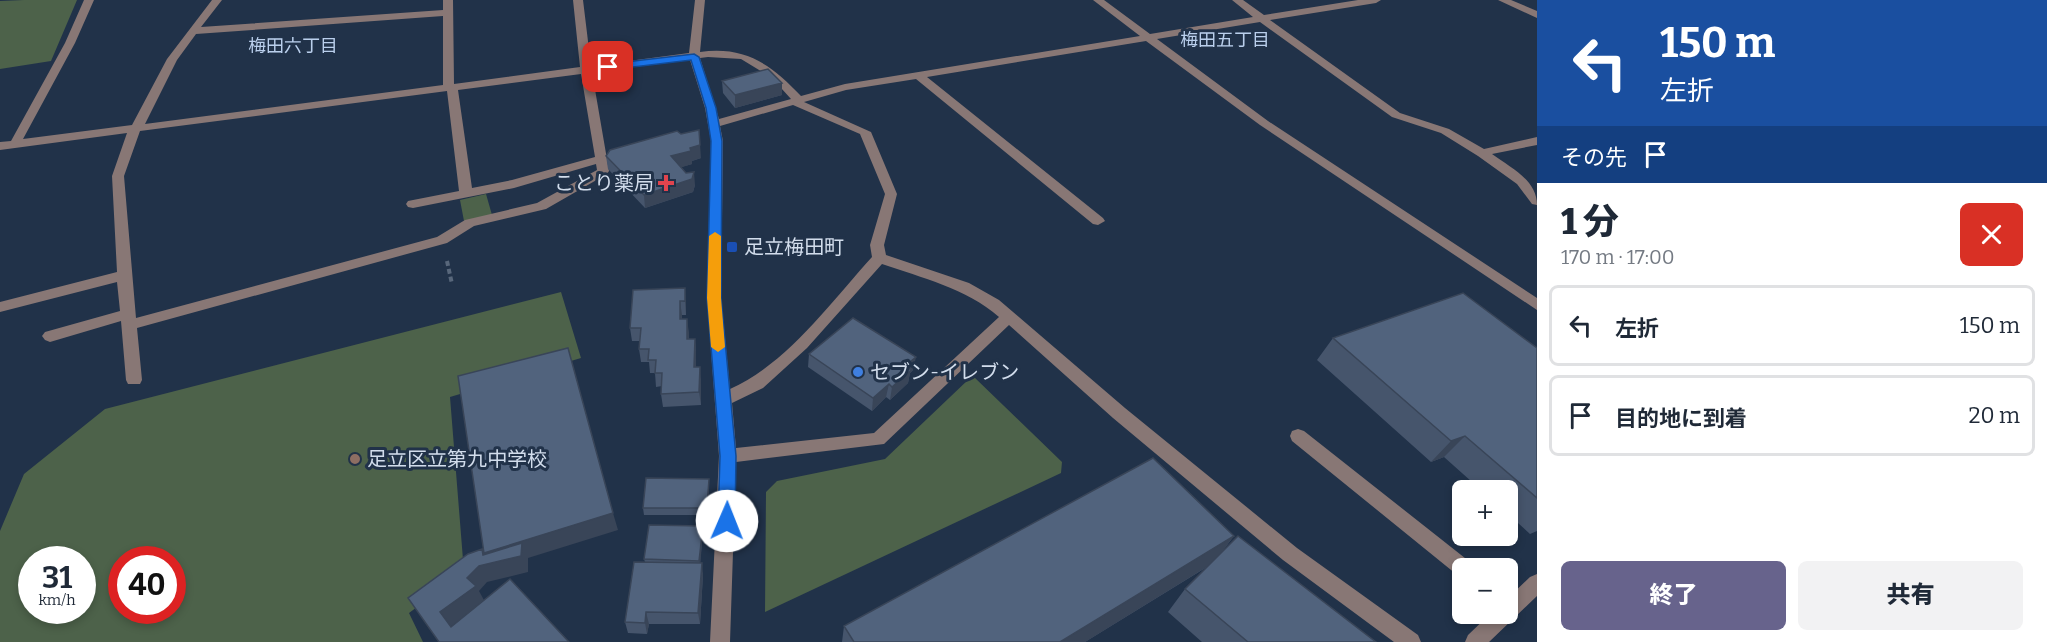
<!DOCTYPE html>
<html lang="ja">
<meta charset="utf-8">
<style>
:root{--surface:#fff;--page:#f2f2f3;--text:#1f2937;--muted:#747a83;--line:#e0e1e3;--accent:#67638c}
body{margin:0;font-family:Bitter,"Noto Sans JP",serif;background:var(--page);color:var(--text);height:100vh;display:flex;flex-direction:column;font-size:22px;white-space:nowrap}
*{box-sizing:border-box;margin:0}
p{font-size:20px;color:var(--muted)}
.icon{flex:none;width:33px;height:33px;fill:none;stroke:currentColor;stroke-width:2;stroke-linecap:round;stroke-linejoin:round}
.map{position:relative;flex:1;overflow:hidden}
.drawer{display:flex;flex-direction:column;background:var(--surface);width:510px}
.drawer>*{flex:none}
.hud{background:#1a4fa0;color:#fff;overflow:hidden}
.controls{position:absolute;left:1452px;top:480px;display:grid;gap:12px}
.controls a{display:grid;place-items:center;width:66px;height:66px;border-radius:9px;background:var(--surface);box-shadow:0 3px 9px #0003;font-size:30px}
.speed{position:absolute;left:18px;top:546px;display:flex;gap:12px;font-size:30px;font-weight:700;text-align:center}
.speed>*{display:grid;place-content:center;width:78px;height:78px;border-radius:50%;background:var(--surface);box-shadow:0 3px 9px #0003;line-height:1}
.speed small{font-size:15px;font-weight:400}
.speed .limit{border:9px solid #d22;background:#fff;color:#111}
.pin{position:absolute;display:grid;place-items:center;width:51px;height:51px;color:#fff;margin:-26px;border-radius:12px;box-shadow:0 3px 9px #0006}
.me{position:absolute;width:66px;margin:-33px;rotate:1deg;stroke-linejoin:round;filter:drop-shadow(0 0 4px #0008)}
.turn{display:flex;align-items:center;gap:21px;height:126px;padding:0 24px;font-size:27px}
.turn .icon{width:78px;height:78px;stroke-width:2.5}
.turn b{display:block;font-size:42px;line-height:51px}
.then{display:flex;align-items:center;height:57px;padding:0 24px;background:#0003;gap:12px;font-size:22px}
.round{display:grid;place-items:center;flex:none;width:63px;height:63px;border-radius:9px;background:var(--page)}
.headline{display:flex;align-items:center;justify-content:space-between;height:102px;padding:0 24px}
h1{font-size:36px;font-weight:800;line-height:45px}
.cta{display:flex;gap:12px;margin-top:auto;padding:12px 24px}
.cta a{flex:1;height:69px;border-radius:9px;background:var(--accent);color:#fff;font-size:24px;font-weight:800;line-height:69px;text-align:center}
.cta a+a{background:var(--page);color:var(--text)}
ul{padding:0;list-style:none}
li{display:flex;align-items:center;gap:18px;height:81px;margin:0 12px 9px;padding:0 12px;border:3px solid var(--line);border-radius:9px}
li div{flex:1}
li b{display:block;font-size:22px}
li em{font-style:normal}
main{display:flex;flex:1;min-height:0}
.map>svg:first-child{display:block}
</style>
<main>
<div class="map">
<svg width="1537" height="642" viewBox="0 0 1537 642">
<rect width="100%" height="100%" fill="#213249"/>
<path fill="#4d624a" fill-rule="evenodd" d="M24,0H77L51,61L0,69V1Z
M486,194L492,215L464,221L460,200Z
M561,292L581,358L450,397L464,572L409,613L423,642H0V531L24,474L105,409ZM32,560H82V610H32ZM122,560H172V610H122Z
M974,377L1062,462L1061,473L765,612L766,492L777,481L885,459L970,378Z"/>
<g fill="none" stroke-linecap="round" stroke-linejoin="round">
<path stroke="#58677b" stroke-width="4" stroke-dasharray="5 3" stroke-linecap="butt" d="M447,261L452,284"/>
<path fill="#887775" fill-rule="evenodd" d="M84,0H94L75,43L23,139L132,125L167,59L212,0H222L201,27L443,10V0H453L454,84L580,67L573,0H583L591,66L689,53L695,0H705L700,52C745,46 771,64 801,96L845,84L1140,36L1093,0H1104L1150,34L1253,17L1232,0H1243L1264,15L1358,0H1381L1376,3L1270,20L1400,113L1449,129L1484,149L1537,137V145L1492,154C1511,168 1537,180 1537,205L1532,204L1517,184L1478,156L1441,133L1392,117L1260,22L1157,39L1268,121L1537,298V310L1260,125L1146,41L927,77L1103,218L1105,221L1098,225L1093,224L916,79L846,90L804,102L871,132L897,194L884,245L886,255L969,283L999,300L1125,408L1297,548L1418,635L1421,642H1394L1283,560L1113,418L1009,325L884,444L736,462L730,642H710L719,456L707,298L711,141L705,108L690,60L592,72L609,171L607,174L546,209L474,226L447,243L137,328L142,380L140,384H128L126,380L121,321L50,342L45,340L42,336L45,332L120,311L117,282L0,312V302L117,272L112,176L127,133L0,150V142L11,141L65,43ZM443,16V85L145,124L177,60L196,34ZM708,57L741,59L772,78L791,99L719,119L700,58ZM581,74L595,157L512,180L472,188L458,90ZM447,91L459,191L408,201L406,204L408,207L413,208L514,188L596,164L597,170L537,203L465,220L437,237L136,318L124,176L140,131ZM793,105L860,134L885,194L870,245L872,257C830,303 788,363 730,389L721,298L723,141L720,126ZM882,264C922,278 966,288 999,317L874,433L736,448L732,403L763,388L807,348Z
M1498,0H1511L1537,11V18Z
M1298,429L1304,431L1470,562L1472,568H1462V577L1456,574L1292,441L1290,436L1292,431Z
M1537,574V596L1489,642H1465L1468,635L1490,614H1508V598L1530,577Z"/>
</g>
<path fill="#46556c" d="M722,81L782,95L735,108L723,93Z
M606,156L701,158L692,161V164L681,167L695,185L693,192L645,208L608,169Z
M633,290L686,302V315H682V319H687L689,339H695L696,352V367L701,380V405L663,407L661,394L662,386L656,387L655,373H650L649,362H641L639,349L640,341H632L630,328Z
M1333,338L1537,348V531L1530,534L1508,514V490H1481L1444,457L1431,462L1317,360Z
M809,354L913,370L910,373L908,383L890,400L886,397L872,411L808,367Z
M709,479V486L708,515H644L643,508Z
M703,526V532L700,563L703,575L700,624H649L647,634L628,633L625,622L645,562L644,559Z
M1234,536L1221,553L1376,642H1202L1168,612L1185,589L1207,567L1085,642H842L844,626Z"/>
<path fill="#394558" d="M782,83V95L735,108V95Z
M699,130L701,158L692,161V164L673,170L671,156L690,148Z
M694,172L695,185L693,192L645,208L644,195Z
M685,288L686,302V315L685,301Z
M680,301L682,315L681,333L680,319Z
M687,319L689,333L688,353L687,339Z
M695,339L696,352V380L694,367Z
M916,357L913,370L910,373L908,383L890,400L892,387L905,366Z
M700,367L701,380V405L699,392Z
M889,384L886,397L872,411L873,398Z
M1465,436L1444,457L1431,462L1451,441Z
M709,479V486L708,515L707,508Z
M613,513L618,530L528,558V572L487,582L479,591L485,602L450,627L440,612L467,578L479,566L483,555L482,549L489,563L484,553Z
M703,526V532L700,567L699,561Z
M1234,536L1213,563L1085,642H1060Z
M702,563L703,575L700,624L698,613Z
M646,612L649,624L647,634L645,623Z"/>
<path fill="#51637d" stroke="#394558" stroke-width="1.5" d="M768,69L782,83L735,95L722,81Z
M699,130L700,145L690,148L691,151L671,156L686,173L694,172L692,179L644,195L606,156L610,150L677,131L681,134Z
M685,288V301H680V319H687V339H695L694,367H700L699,392L661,394L662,373H655L656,360H648L649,349H639L641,328H630L633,290Z
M1463,293L1537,348V498L1465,436L1451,441L1333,338Z
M853,318L916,357L905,366L911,370L892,387L889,384L873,398L809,354Z
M568,348L613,513L484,553L458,376Z
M1153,458L1234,536L1060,642H854L844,626Z
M646,478L709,479L707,508H643Z
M649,525L703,526L699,561L644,559Z
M1238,536L1376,642H1248L1185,589Z
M522,543L521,556L479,566L467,578L476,586L440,612L451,627L510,579L569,642H439L408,598L468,554L482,549L483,555Z
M634,562L702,563L698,613L646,612L645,623L625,622Z"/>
<path fill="#1a73e8" stroke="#114b97" stroke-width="1.5" d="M694,54L699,57L716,108L722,141L721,298L736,456L735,521L733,526L727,528L721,526L718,521L720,456L707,298L711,141L706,108L691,60L608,70L603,67L608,64Z"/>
<path fill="#f59e0b" d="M715,232L721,236V298L725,347L718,352L711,347L707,298L709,236Z"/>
<path fill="#e0444e" stroke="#213249" stroke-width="2" d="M663 174h6v6h6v6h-6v6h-6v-6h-6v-6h6z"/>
<rect fill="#1a4fb4" stroke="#213249" stroke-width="2" x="726" y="241" width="12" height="12" rx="3"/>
<circle fill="#3f7fe0" stroke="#213249" stroke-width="2" cx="858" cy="372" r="6"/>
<circle fill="#8d6e63" stroke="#213249" stroke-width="2" cx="355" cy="459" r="6"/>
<g text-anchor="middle" stroke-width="6" stroke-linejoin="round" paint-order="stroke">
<g font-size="18" fill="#bacfec" stroke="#213249">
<text x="1225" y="46">梅田五丁目</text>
<text x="293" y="52">梅田六丁目</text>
</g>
<g font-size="20" fill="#d2ddec" stroke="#213249" text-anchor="start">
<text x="654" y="190" text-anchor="end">ことり薬局</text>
<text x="744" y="254">足立梅田町</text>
<text x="870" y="379">セブン-イレブン</text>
<text x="367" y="466">足立区立第九中学校</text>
</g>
</g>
</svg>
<div class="controls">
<a>+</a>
<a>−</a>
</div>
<div class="speed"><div>31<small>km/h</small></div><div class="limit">40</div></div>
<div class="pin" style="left:608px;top:67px;background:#d93025"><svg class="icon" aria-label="arrive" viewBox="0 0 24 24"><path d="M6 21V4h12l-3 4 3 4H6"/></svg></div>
<svg class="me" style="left:727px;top:521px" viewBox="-20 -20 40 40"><circle r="19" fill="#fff"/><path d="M0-13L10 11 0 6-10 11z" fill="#1a73e8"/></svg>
</div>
<section class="drawer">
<div class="hud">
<div class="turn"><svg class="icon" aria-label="left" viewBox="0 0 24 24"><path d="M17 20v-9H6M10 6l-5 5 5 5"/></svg><div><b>150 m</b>左折</div></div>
<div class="then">その先<svg class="icon" aria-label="arrive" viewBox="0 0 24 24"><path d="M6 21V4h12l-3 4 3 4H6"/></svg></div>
</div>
<div class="headline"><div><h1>1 分</h1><p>170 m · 17:00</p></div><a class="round" style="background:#d93025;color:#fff"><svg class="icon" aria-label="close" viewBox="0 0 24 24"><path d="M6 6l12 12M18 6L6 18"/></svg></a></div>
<ul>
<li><svg class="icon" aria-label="left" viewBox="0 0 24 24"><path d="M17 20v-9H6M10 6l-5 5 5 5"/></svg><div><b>左折</b></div><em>150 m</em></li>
<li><svg class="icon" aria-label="arrive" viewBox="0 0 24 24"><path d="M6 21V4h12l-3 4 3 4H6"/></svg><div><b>目的地に到着</b></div><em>20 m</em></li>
</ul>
<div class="cta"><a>終了</a><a>共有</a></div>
</section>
</main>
